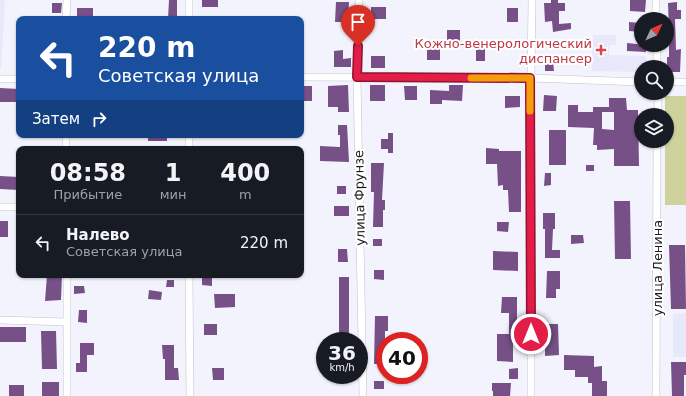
<!DOCTYPE html>
<html lang="ru">
<meta charset="utf-8">
<style>
:root{--surface:#171b24;--page:#20242c;--text:#f1f3f6;--muted:#9ea1a6;--line:#363941}
body{margin:0;font-family:"DejaVu Sans",sans-serif;background:var(--page);color:var(--text);height:100vh;display:flex;flex-direction:column;font-size:15px;white-space:nowrap}
*{box-sizing:border-box;margin:0}
p{font-size:13px;color:var(--muted)}
.icon{flex:none;width:22px;height:22px;fill:none;stroke:currentColor;stroke-width:2;stroke-linecap:round;stroke-linejoin:round}
.map{position:relative;flex:1;overflow:hidden}
.panel{position:absolute;left:16px;top:146px;width:288px;height:132px;display:flex;flex-direction:column;background:var(--surface);border-radius:8px;box-shadow:0 1px 3px #0004}
.panel>*{flex:none}
.hud{position:absolute;left:16px;top:16px;width:288px;height:122px;border-radius:8px;box-shadow:0 1px 3px #0004;background:#1a4fa0;color:#fff;overflow:hidden}
.needle{width:26px;rotate:46deg}
.tools{position:absolute;left:634px;top:12px;display:grid;gap:8px}
.tools a{display:grid;place-items:center;width:40px;height:40px;border-radius:50%;background:var(--surface);box-shadow:0 1px 3px #0004;font-size:20px}
.speed{position:absolute;left:316px;top:332px;display:flex;gap:8px;font-size:20px;font-weight:700;text-align:center}
.speed>*{display:grid;place-content:center;width:52px;height:52px;border-radius:50%;background:var(--surface);box-shadow:0 1px 3px #0004;line-height:1}
.speed small{font-size:10px;font-weight:400}
.speed .limit{border:6px solid #d22;background:#fff;color:#111}
.pin{position:absolute;display:grid;place-items:center;width:34px;height:34px;color:#fff;margin:-41px -17px;border-radius:50% 50% 50% 0;rotate:-45deg;box-shadow:0 0 4px #0007}
.pin .icon{rotate:45deg}
.me{position:absolute;width:44px;margin:-22px;rotate:0deg;stroke-linejoin:round;filter:drop-shadow(0 0 3px #0008)}
.turn{display:flex;align-items:center;gap:14px;height:84px;padding:0 16px;font-size:18px}
.turn .icon{width:52px;height:52px;stroke-width:2.5}
.turn b{display:block;font-size:28px;line-height:34px}
.then{display:flex;align-items:center;height:38px;padding:0 16px;background:#0003;gap:8px;font-size:15px}
.eta{display:flex;justify-content:space-evenly;align-items:center;height:68px;text-align:center}
.eta b{font-size:24px;font-weight:600;line-height:28px}
ul{padding:0;list-style:none}
li{display:flex;align-items:center;gap:12px;height:56px;padding:0 16px;border-top:1px solid var(--line)}
li div{flex:1}
li b{display:block;font-size:15px}
li em{font-style:normal}
.map>svg:first-child{display:block}
</style>
<div class="map">
<svg width="686" height="396" viewBox="0 0 686 396">
<rect width="100%" height="100%" fill="#f3f3fd"/>
<path fill="#e7e8f9" d="M0,0H5L1,69H0Z
M593,35H616V45H609V55L646,56V67H641V72L592,71Z
M686,313V357H673V314Z"/>
<path fill="#cfd29c" d="M665,96H686V205H665V141H667V115H665Z"/>
<path fill="#765087" fill-rule="evenodd" d="M169,0H177V19H168Z
M202,0H218V7H202Z
M551,0H558V3H565V11H559V24L571,23V29L553,32L552,21L545,22L544,3H551Z
M630,0H646L645,12L630,11Z
M336,2H349L348,22H335Z
M677,2V10H681V19H675L676,50L681,49L680,72H667V57H669V32L668,3Z
M52,3H62L61,13H52Z
M371,7H386V19H371Z
M77,8H93V18H77Z
M507,8H518V22H507Z
M629,22L641,23V32L629,31Z
M447,30H460V47H447Z
M427,42H440V60H427Z
M627,43L646,45V52L627,51Z
M476,49H485V61H476Z
M343,50V59L351,58V67H334V51Z
M371,56H385V68H371Z
M553,61L554,71H545V62Z
M348,85L349,112H338V107H328V86Z
M370,85H385V101H370Z
M449,85H463L462,101L442,100V104H430V90L449,91Z
M301,86H312V101H301Z
M404,86H417V100H405Z
M0,88L19,89V102H0Z
M544,95L557,96L556,111H543Z
M505,96H520V107L505,108Z
M609,98H626L627,110H638L639,166H614V149L597,150V145H593L594,128L568,127V105H578V112H593V107H609ZM602,112H614V130L602,129Z
M338,125H347L349,162L320,161V146L340,147V135H338Z
M549,130H566V165H549Z
M388,133H393V153H388V149H381V139H388Z
M148,135H167V141H148Z
M486,148L499,149V151H521V212H509L508,190H503V185L498,186L497,164H486Z
M371,163H384L382,200H385V210H383V227H373L374,192H371Z
M586,165H594V171H586Z
M545,173H551V185L544,186Z
M0,176L19,177V190L0,189Z
M337,186H346V194H337Z
M614,201H630L631,259H615Z
M334,206H349V216H334Z
M543,213H555V229H553L552,250H560V258H545V229H543Z
M0,221H8V237H0Z
M497,222H509L508,232L497,231Z
M571,235H583L584,243L571,244Z
M373,239H382V246H373Z
M669,245H685L686,309H671Z
M338,249H347L348,262H338Z
M493,251L518,252V271L493,270Z
M374,270H384V280L374,279Z
M547,271H560V289H556V298H546Z
M47,275H62L61,300L45,301Z
M202,275H212V286L202,285Z
M339,277H349V340H339Z
M167,280H174V287H166Z
M74,286H84L85,293L74,294Z
M149,290L162,292L161,300L148,299Z
M214,294H235V307L215,308Z
M502,297H517V344H513V362L497,361V334H509V313H501Z
M79,310H87V323L78,322Z
M375,316H388V331H385V364H374Z
M204,324H217V335H204Z
M545,324H558L559,355L545,356Z
M0,327H26V342H0Z
M41,331H56L57,369H42Z
M80,343H94V355H87V372H76V363H80Z
M162,345H174V368H178L179,380H165V359H163Z
M564,355L594,356V367L602,366V381H607V396H592V383H588V377H575V370H564Z
M671,362H686V375H684V396H672Z
M212,368H224V380H213Z
M518,368V379H509V369Z
M374,381H384V389H374Z
M42,382H59V396H42Z
M492,383H511L510,396H493V391H492Z
M9,385H24V396H9Z"/>
<g fill="none" stroke-linecap="round" stroke-linejoin="round">
<defs>
<path id="minor" d="M359,0L357,77L363,396
M656,0V19
M66,19L67,0
M189,19V0
M657,45V67
M301,77L531,78L641,82
M0,79H19
M667,82H686
M658,115V93
M66,135V149
M189,135V149
M0,207H19
M67,275V396
M189,275L190,396
M0,320L66,322
M531,396V78L532,0
M656,396L657,141"/>
</defs>
<use href="#minor" stroke="#c1c2cb" stroke-width="8"/>
<use href="#minor" stroke="#fff" stroke-width="7"/>
</g>
<g fill="none" stroke-linecap="round" stroke-linejoin="round">
<defs>
<path id="route" d="M358,46L357,77L530,78L531,334"/>
</defs>
<use href="#route" stroke="#92132f" stroke-width="10"/>
<use href="#route" stroke="#e11d48" stroke-width="7"/>
<path stroke="#f59e0b" stroke-width="7" d="M471,78H530V111"/>
</g>
<path fill="#e0444e" stroke="#fff" stroke-width="1.5" d="M599 44h4v4h4v4h-4v4h-4v-4h-4v-4h4z"/>
<g text-anchor="middle" stroke-width="4" stroke-linejoin="round" paint-order="stroke">
<g font-size="13" fill="#be3a42" stroke="#fff" text-anchor="end">
<text x="592" y="48">Кожно-венерологический<tspan x="592" dy="15">диспансер</tspan></text>
</g>
<g font-size="13" fill="#1b1b1e" stroke="#fff">
<text transform="translate(359 198) rotate(-91)" y="5">улица Фрунзе</text>
<text transform="translate(657 268) rotate(-90)" y="5">улица Ленина</text>
</g>
</g>
</svg>
<div class="tools">
<a><svg class="needle" viewBox="-14 -14 28 28"><path d="M0-13l5 13h-10z" fill="#e53935"/><path d="M0 13l5-13h-10z" fill="#9ea1a6"/></svg></a>
<a><svg class="icon" aria-label="search" viewBox="0 0 24 24"><circle cx="10" cy="10" r="6"/><path d="M15 15l6 6"/></svg></a>
<a><svg class="icon" aria-label="layers" viewBox="0 0 24 24"><path d="M12 4l9 5-9 5-9-5zM3 14l9 5 9-5"/></svg></a>
</div>
<div class="speed"><div>36<small>km/h</small></div><div class="limit">40</div></div>
<div class="pin" style="left:358px;top:46px;background:#d93025"><svg class="icon" aria-label="arrive" viewBox="0 0 24 24"><path d="M6 21V4h12l-3 4 3 4H6"/></svg></div>
<svg class="me" style="left:531px;top:334px" viewBox="-20 -20 40 40"><circle r="17" fill="#e11d48" stroke="#fff" stroke-width="3"/><path d="M0-11L8 9 0 5-8 9z" fill="#fff"/></svg>
<div class="hud">
<div class="turn"><svg class="icon" aria-label="left" viewBox="0 0 24 24"><path d="M17 20v-9H6M10 6l-5 5 5 5"/></svg><div><b>220 m</b>Советская улица</div></div>
<div class="then">Затем<svg class="icon" aria-label="right" viewBox="0 0 24 24"><path d="M7 20v-9h11M14 6l5 5-5 5"/></svg></div>
</div>
<section class="panel">
<div class="eta">
<div><b>08:58</b><p>Прибытие</p></div>
<div><b>1</b><p>мин</p></div>
<div><b>400</b><p>m</p></div>
</div>
<ul>
<li><svg class="icon" aria-label="left" viewBox="0 0 24 24"><path d="M17 20v-9H6M10 6l-5 5 5 5"/></svg><div><b>Налево</b><p>Советская улица</p></div><em>220 m</em></li>
</ul>
</section>
</div>
